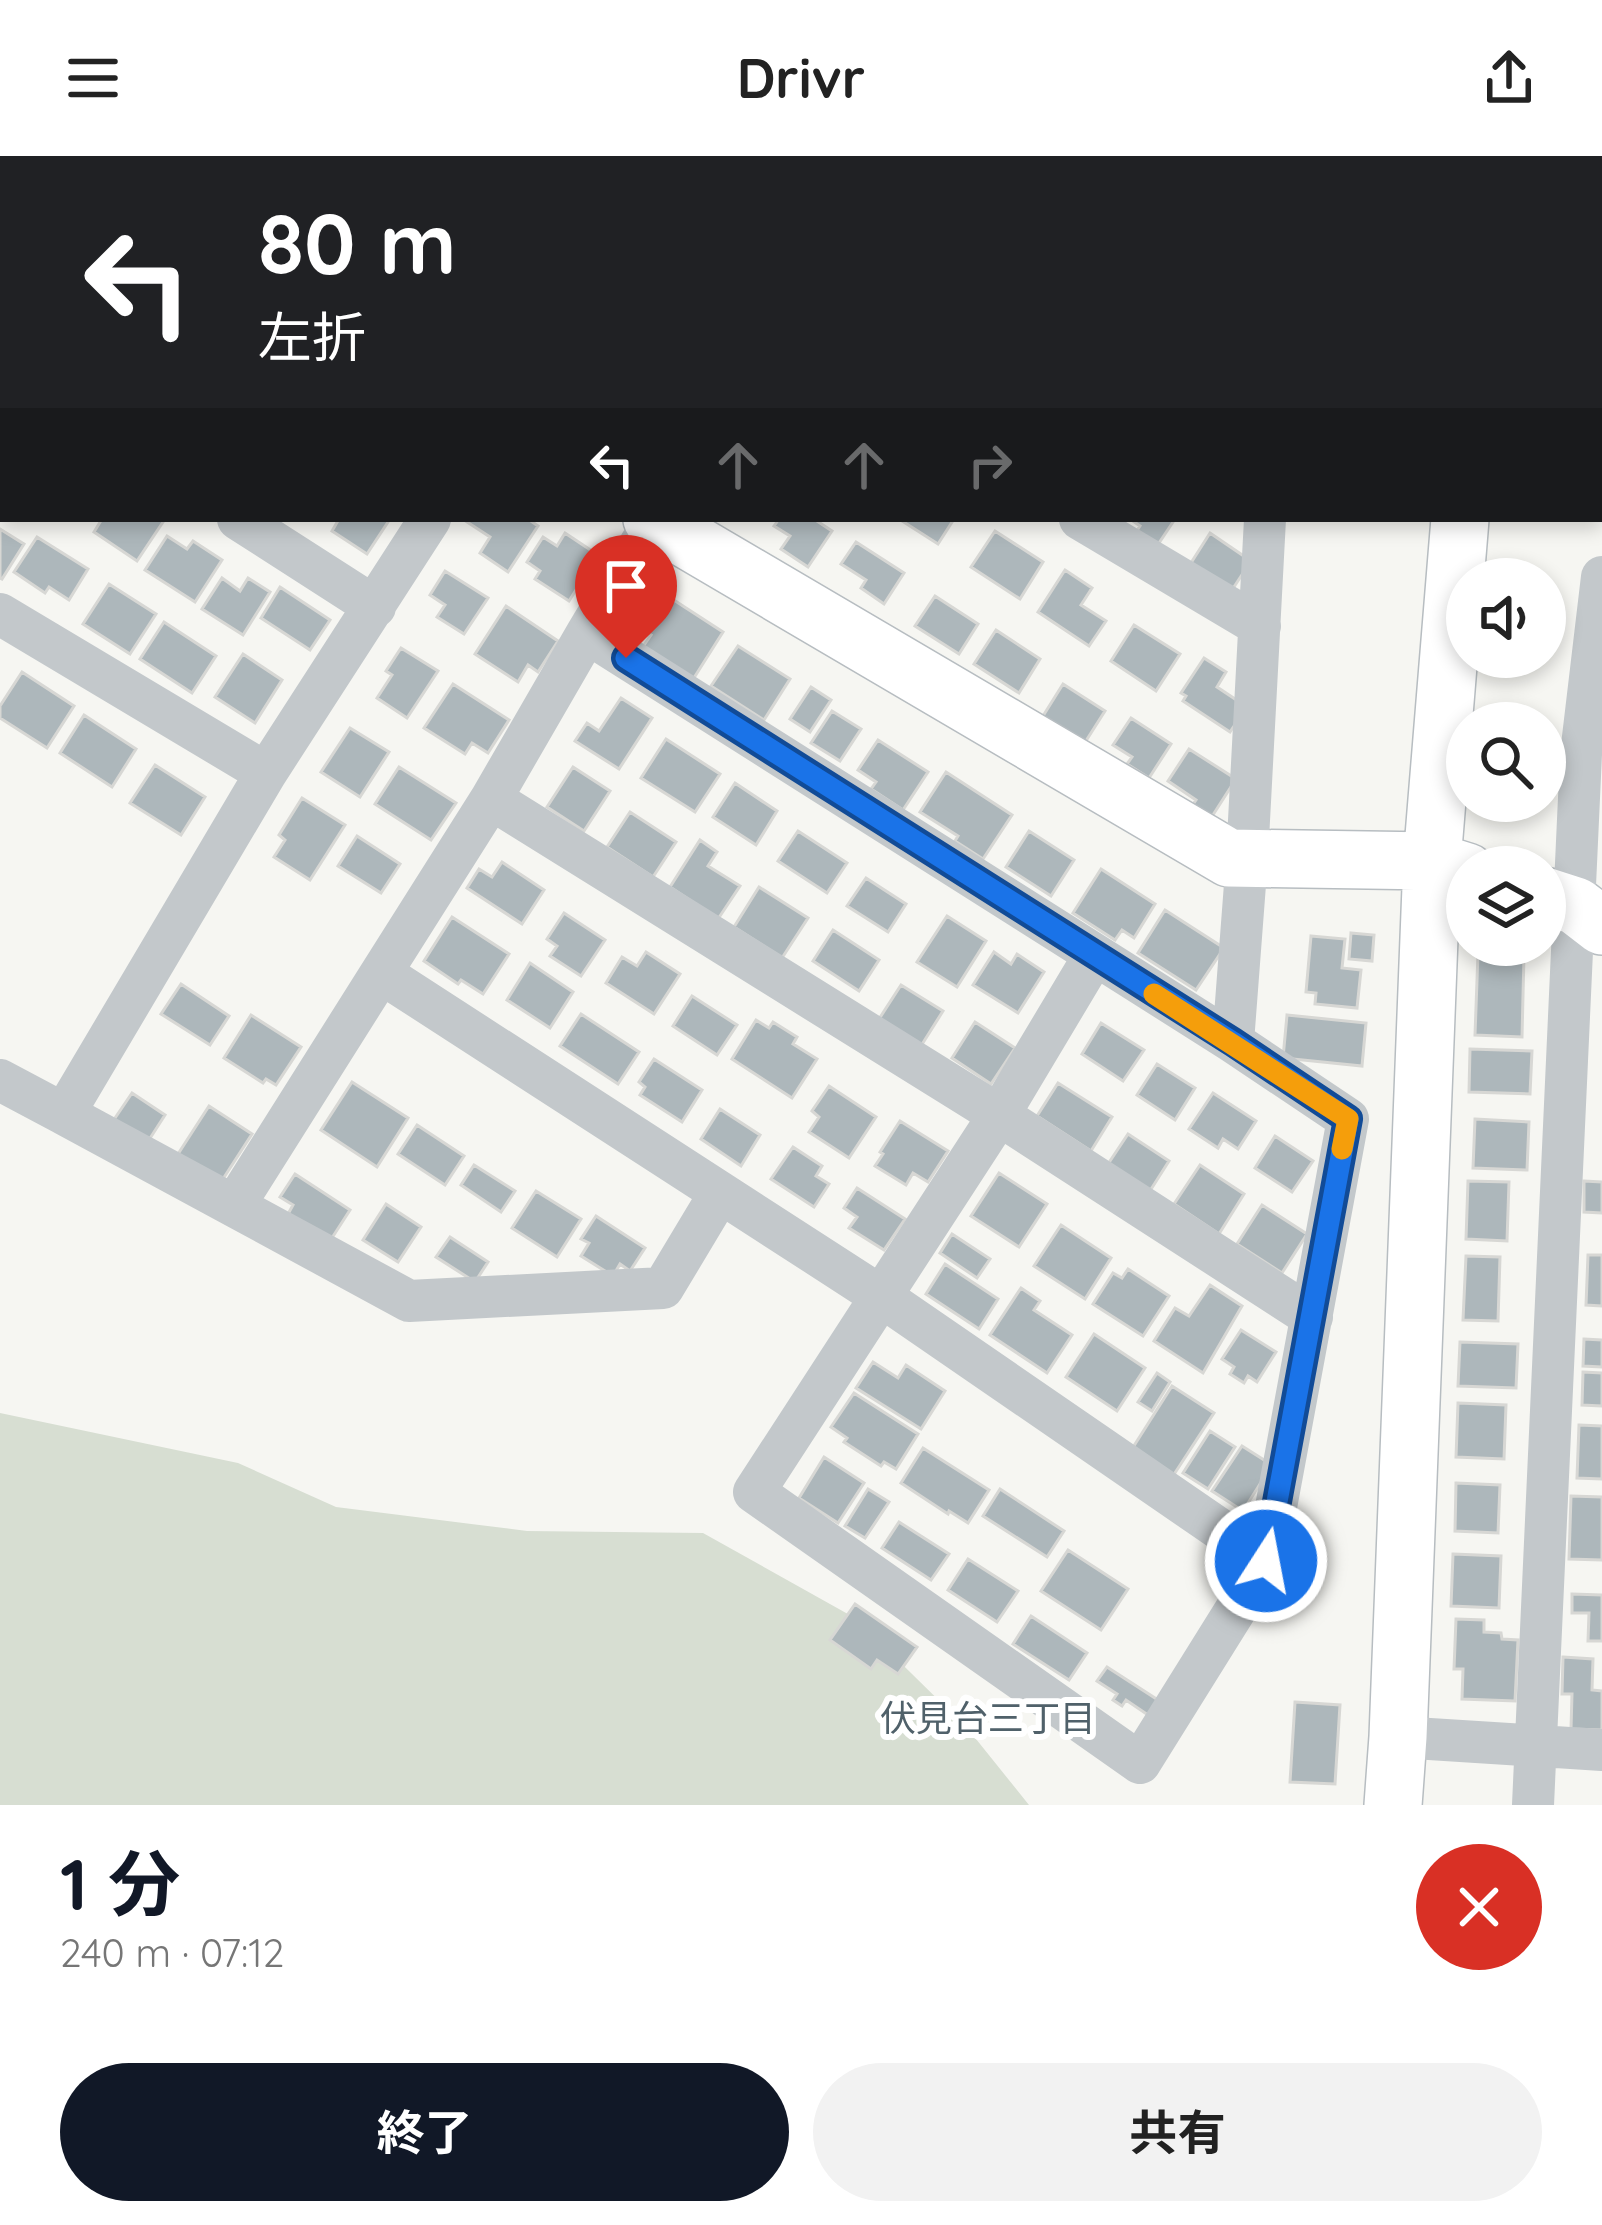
<!DOCTYPE html>
<html lang="ja">
<meta charset="utf-8">
<style>
:root{--surface:#fff;--page:#f2f2f2;--text:#222;--muted:#767676;--accent:#111827}
body{margin:0;font-family:Quicksand,"Noto Sans JP",sans-serif;background:var(--page);color:var(--text);height:100vh;display:flex;flex-direction:column;font-size:45px;white-space:nowrap}
*{box-sizing:border-box;margin:0}
p{font-size:39px;color:var(--muted)}
.icon{flex:none;width:66px;height:66px;fill:none;stroke:currentColor;stroke-width:2;stroke-linecap:round;stroke-linejoin:round}
.map{position:relative;height:1649px;overflow:hidden}
.drawer{display:flex;flex-direction:column;background:var(--surface);flex:1}
.drawer>*{flex:none}
.banner{position:absolute;left:0px;top:0px;width:1602px;height:366px;box-shadow:0 6px 18px #0003;background:#202124;color:#fff;overflow:hidden}
.buttons{position:absolute;left:1446px;top:402px;display:grid;gap:24px}
.buttons a{display:grid;place-items:center;width:120px;height:120px;border-radius:50%;background:var(--surface);box-shadow:0 6px 18px #0003;font-size:60px}
.pin{position:absolute;display:grid;place-items:center;width:102px;height:102px;color:#fff;margin:-123px -51px;border-radius:50% 50% 50% 0;rotate:-45deg;box-shadow:0 0 12px #0007}
.pin .icon{rotate:45deg}
.me{position:absolute;width:132px;margin:-66px;rotate:11deg;stroke-linejoin:round;filter:drop-shadow(0 0 9px #0008)}
.turn{display:flex;align-items:center;gap:42px;height:252px;padding:0 60px;font-size:54px}
.turn .icon{width:156px;height:156px;stroke-width:2.5}
.turn b{display:block;font-size:84px;line-height:102px}
.lanes{display:flex;align-items:center;height:114px;padding:0 60px;background:#0003;justify-content:center;gap:60px;direction:ltr}
.lanes .off{opacity:.35}
.round{display:grid;place-items:center;flex:none;width:126px;height:126px;border-radius:63px;background:var(--page)}
.summary{display:flex;align-items:center;justify-content:space-between;height:204px;padding:0 60px}
h1{font-size:72px;font-weight:700;line-height:90px;color:var(--accent)}
.cta{display:flex;gap:24px;margin-top:auto;padding:24px 60px}
.cta a{flex:1;height:138px;border-radius:72px;background:var(--accent);color:#fff;font-size:48px;font-weight:700;line-height:138px;text-align:center}
.cta a+a{background:var(--page);color:var(--text)}
header{display:flex;justify-content:space-between;align-items:center;height:156px;padding:0 60px;background:var(--surface);font-size:54px;font-weight:700}
.map>svg:first-child{display:block}
</style>
<header><svg class="icon" aria-label="menu" viewBox="0 0 24 24"><path d="M4 6h16M4 12h16M4 18h16"/></svg>Drivr<svg class="icon" aria-label="share" viewBox="0 0 24 24"><path d="M12 15V3M7 8l5-5 5 5M5 13v7h14v-7"/></svg></header>
<div class="map">
<svg width="1602" height="1649" viewBox="0 0 1602 1649">
<rect width="100%" height="100%" fill="#f6f6f2"/>
<path fill="#d7ded2" d="M0,1257L238,1307L336,1351L527,1375L703,1377L855,1462L968,1573L1029,1649H0Z"/>
<path fill="#adb7bb" stroke="#d7d7d4" stroke-width="3" d="M102,363H165L137,405L94,376Z
M339,363H390L367,398L332,375Z
M528,363L538,370L508,416L480,397L490,381L464,364Z
M779,363H814L832,375L808,411L781,393L790,380L774,370Z
M899,363H954L938,388Z
M1130,363H1175L1157,390L1136,376L1140,370Z
M0,373L24,388L2,423L0,422Z
M995,375L1043,406L1020,443L971,411Z
M565,377L598,399L569,445L535,423L540,415L527,406L543,381L557,390Z
M1210,377L1251,405L1230,437L1189,410Z
M167,380L187,393L193,385L222,404L195,446L145,414Z
M37,381L88,413L69,444L49,431L45,437L14,416Z
M856,386L904,417L884,448L861,432L866,424L841,408Z
M1065,414L1092,432L1081,449L1106,465L1089,490L1038,456Z
M445,415L488,442L464,478L437,461L445,449L430,439Z
M222,422L240,435L248,422L270,436L243,479L202,453Z
M109,428L156,458L130,498L83,468Z
M280,431L330,464L310,494L261,462Z
M663,437L723,476L692,525L642,492L651,479L640,473Z
M935,440L978,468L959,498L915,470Z
M506,450L558,485L538,516L528,509L518,526L475,498Z
M164,466L216,500L192,537L140,503Z
M1134,469L1180,498L1156,535L1111,505Z
M996,474L1040,503L1019,537L974,508Z
M738,490L790,523L764,564L711,530Z
M401,492L438,515L407,562L377,542L392,519L386,515Z
M243,498L282,524L255,567L215,541Z
M1204,502L1226,516L1217,531L1247,551L1230,576L1183,545L1186,540L1181,537Z
M22,516L74,550L47,592L0,562V550Z
M453,528L509,564L488,597L472,587L465,598L424,572Z
M1063,528L1105,555L1084,588L1043,560Z
M811,531L831,544L810,576L790,563Z
M621,542L652,562L619,613L575,585L587,567L599,575Z
M832,555L861,573L840,605L811,587Z
M84,559L136,593L112,631L60,597Z
M1131,562L1171,588L1149,622L1127,608L1132,601L1113,589Z
M350,572L389,596L360,641L321,616Z
M666,583L720,618L695,656L641,622Z
M878,584L928,616L903,654L871,633L876,626L858,614Z
M1189,593L1236,623L1211,662L1192,650L1196,644L1168,625Z
M155,609L205,641L181,679L130,647Z
M399,611L456,647L431,684L375,648Z
M573,611L610,635L584,675L547,651Z
M946,616L1012,659L983,703L955,685L958,680L920,656Z
M735,627L777,655L756,689L713,661Z
M302,642L345,669L310,724L274,701L285,684L279,679Z
M630,656L676,686L653,721L607,691Z
M798,675L847,707L827,737L778,705Z
M1029,675L1074,704L1051,740L1006,711Z
M357,680L400,708L381,737L338,710Z
M700,684L717,696L708,710L740,730L718,763L670,731Z
M502,706L544,734L522,768L467,732L479,713L492,721Z
M1101,713L1155,748L1134,782L1122,774L1115,784L1073,757Z
M866,722L906,748L888,776L847,750Z
M759,731L808,762L782,802L734,771Z
M1165,754L1224,792L1196,834L1138,797Z
M564,757L605,784L581,820L550,800L557,790L547,783Z
M947,760L986,785L957,831L917,806Z
M452,761L509,798L483,838L461,824L458,828L424,805Z
M833,774L879,804L859,835L813,805Z
M1351,777L1374,779L1372,805L1349,803Z
M1311,780L1345,783L1342,812L1361,814L1357,852L1315,848L1316,837L1306,836Z
M646,796L680,818L654,858L606,827L622,801L637,810Z
M994,796L1011,808L1017,798L1044,816L1018,857L973,829Z
M1478,797L1524,799L1522,881L1475,879Z
M530,807L573,836L550,872L507,844Z
M181,828L229,860L210,889L161,858Z
M901,829L943,855L921,890L879,863Z
M692,840L737,869L717,899L673,870Z
M581,858L639,896L618,928L560,890Z
M251,859L301,891L276,929L266,923L263,927L224,902Z
M1287,859L1366,867L1362,910L1283,902Z
M756,864L769,872L773,866L797,881L793,888L817,903L792,942L732,903Z
M975,866L1015,892L991,928L952,902Z
M1101,867L1144,894L1123,925L1082,898Z
M1470,893L1532,895L1530,938L1469,936Z
M654,903L702,934L682,966L640,939L645,931L639,926Z
M1157,908L1195,932L1175,964L1137,939Z
M352,926L408,962L377,1011L321,974Z
M1058,927L1112,961L1091,995L1037,960Z
M829,930L876,961L849,1002L809,976L819,961L812,955Z
M132,937L165,959L147,987L113,965Z
M1213,937L1256,965L1238,993L1223,983L1218,992L1189,973Z
M209,950L252,978L221,1026L178,998Z
M720,953L760,979L741,1010L701,983Z
M1475,963L1529,966L1527,1014L1473,1012Z
M900,965L948,995L928,1026L913,1017L906,1029L875,1010L883,998L880,996Z
M417,969L464,1000L445,1029L398,998Z
M1128,978L1169,1005L1148,1038L1106,1011Z
M1275,980L1313,1005L1292,1036L1255,1012Z
M793,991L822,1010L816,1020L829,1028L814,1051L771,1023Z
M474,1009L515,1035L501,1056L461,1029Z
M1200,1009L1244,1038L1219,1078L1174,1048Z
M999,1017L1047,1048L1019,1091L971,1060Z
M295,1018L350,1054L330,1085L288,1058L293,1049L280,1041Z
M1468,1025L1509,1026L1507,1085L1466,1083Z
M1584,1025L1602,1026V1057L1584,1056Z
M857,1032L905,1063L884,1094L849,1072L857,1061L844,1052Z
M536,1035L581,1063L557,1101L512,1072Z
M386,1048L421,1071L398,1106L363,1084Z
M1262,1049L1307,1078L1282,1117L1237,1088Z
M596,1060L645,1092L630,1115L620,1108L613,1120L581,1100L589,1087L581,1083Z
M1061,1069L1111,1102L1085,1143L1034,1110Z
M952,1078L990,1103L977,1122L940,1097Z
M450,1081L488,1106L475,1126L436,1101Z
M1588,1099H1602V1150L1586,1149Z
M1466,1100L1500,1101L1498,1165L1463,1164Z
M945,1108L998,1143L979,1173L926,1138Z
M1128,1113L1169,1140L1143,1180L1093,1148L1113,1117L1122,1122Z
M1210,1129L1242,1150L1203,1217L1154,1185L1175,1152L1189,1160Z
M1021,1132L1040,1145L1034,1154L1072,1179L1047,1217L990,1179Z
M1241,1174L1276,1196L1257,1226L1248,1220L1244,1227L1230,1218L1234,1211L1222,1203Z
M1094,1178L1145,1212L1117,1255L1066,1221Z
M1584,1183L1602,1184V1211L1583,1210Z
M1460,1186L1518,1188L1516,1232L1458,1230Z
M873,1206L898,1222L906,1209L945,1235L921,1273L856,1232Z
M1583,1216L1602,1217V1250L1582,1249Z
M1157,1217L1170,1226L1152,1255L1138,1246Z
M1172,1230L1214,1257L1171,1323L1130,1296Z
M854,1237L918,1278L896,1313L884,1306L881,1310L844,1286L847,1282L831,1271Z
M1458,1247L1506,1249L1504,1303L1456,1301Z
M1579,1269L1602,1270V1323L1577,1322Z
M1210,1275L1235,1291L1208,1333L1183,1317Z
M1242,1290L1272,1309L1243,1355L1212,1335Z
M923,1292L989,1334L968,1367L949,1355L948,1358L901,1327Z
M824,1301L864,1327L838,1367L799,1342Z
M1456,1327L1500,1329L1498,1377L1455,1375Z
M868,1333L889,1346L865,1382L845,1370Z
M1000,1333L1064,1375L1047,1401L983,1360Z
M1571,1340L1602,1341V1404L1569,1403Z
M899,1366L949,1398L931,1424L882,1392Z
M1068,1394L1128,1433L1101,1474L1041,1435Z
M1453,1398L1501,1400L1499,1452L1451,1450Z
M968,1403L1018,1435L997,1466L948,1434Z
M1572,1438L1602,1439V1485H1588L1589,1457H1572Z
M855,1448L917,1491L898,1518L877,1504L871,1513L830,1484Z
M1031,1460L1087,1497L1069,1524L1013,1488Z
M1456,1463L1484,1464V1476L1501,1477L1502,1483L1518,1484L1515,1545L1462,1543L1463,1513H1454Z
M1563,1501L1593,1503L1592,1534L1602,1535V1574L1571,1573L1572,1538H1562Z
M1107,1511L1158,1544L1148,1559L1126,1544L1122,1550L1113,1544L1117,1538L1097,1525Z
M1295,1546L1340,1549L1335,1628L1290,1626Z"/>
<g fill="none" stroke-linecap="round" stroke-linejoin="round">
<defs>
<path id="secondary" d="M69,0L74,3
M1503,3V0
M652,363L1229,702L1432,705L1467,716
M1545,740L1576,750L1602,770
M1393,1649L1398,1581L1432,705L1460,363"/>
</defs>
<use href="#secondary" stroke="#b7bdc1" stroke-width="60"/>
<path stroke="#c3c8cb" stroke-width="42" d="M300,0L304,3
M877,0L882,3
M1261,0L1266,3
M508,3L510,0
M654,3L655,0
M1315,3V0
M0,211L3,213
M238,363L375,451
M1080,363L1260,470
M0,458L266,617
M491,643L999,959L1312,1161
M1094,800L999,959L754,1336L1140,1607L1266,1405
M381,817L491,643L587,477
M1233,886L1247,702L1265,363
M0,924L64,958L266,617L430,363
M64,958L234,1050L381,817L882,1141L1266,1405L1348,963L1233,886L587,477L654,365
M234,1050L409,1145L663,1132L720,1037
M1398,1581L1602,1594
M1533,1649L1581,598L1602,421"/>
<use href="#secondary" stroke="#fff" stroke-width="57"/>
</g>
<g fill="none" stroke-linecap="round" stroke-linejoin="round">
<defs>
<path id="route" d="M626,502L1233,886L1348,963L1266,1405"/>
</defs>
<use href="#route" stroke="#114b97" stroke-width="30"/>
<use href="#route" stroke="#1a73e8" stroke-width="21"/>
<path stroke="#f59e0b" stroke-width="21" d="M1154,838L1348,963L1342,993"/>
</g>
<g text-anchor="middle" stroke-width="12" stroke-linejoin="round" paint-order="stroke">
<g font-size="36" fill="#50616a" stroke="#fff">
<text x="988" y="1575">伏見台三丁目</text>
</g>
</g>
</svg>
<div class="buttons">
<a><svg class="icon" aria-label="sound" viewBox="0 0 24 24"><path d="M4 9h4l5-4v14l-5-4H4zM17 9q2 3 0 6"/></svg></a>
<a><svg class="icon" aria-label="search" viewBox="0 0 24 24"><circle cx="10" cy="10" r="6"/><path d="M15 15l6 6"/></svg></a>
<a><svg class="icon" aria-label="layers" viewBox="0 0 24 24"><path d="M12 4l9 5-9 5-9-5zM3 14l9 5 9-5"/></svg></a>
</div>
<div class="pin" style="left:626px;top:502px;background:#d93025"><svg class="icon" aria-label="arrive" viewBox="0 0 24 24"><path d="M6 21V4h12l-3 4 3 4H6"/></svg></div>
<svg class="me" style="left:1266px;top:1405px" viewBox="-20 -20 40 40"><circle r="17" fill="#1a73e8" stroke="#fff" stroke-width="3"/><path d="M0-11L8 9 0 5-8 9z" fill="#fff"/></svg>
<div class="banner">
<div class="turn"><svg class="icon" aria-label="left" viewBox="0 0 24 24"><path d="M17 20v-9H6M10 6l-5 5 5 5"/></svg><div><b>80 m</b>左折</div></div>
<div class="lanes"><svg class="icon" aria-label="left" viewBox="0 0 24 24"><path d="M17 20v-9H6M10 6l-5 5 5 5"/></svg><svg class="icon off" aria-label="ahead" viewBox="0 0 24 24"><path d="M12 20V5M6 11l6-6 6 6"/></svg><svg class="icon off" aria-label="ahead" viewBox="0 0 24 24"><path d="M12 20V5M6 11l6-6 6 6"/></svg><svg class="icon off" aria-label="right" viewBox="0 0 24 24"><path d="M7 20v-9h11M14 6l5 5-5 5"/></svg></div>
</div>
</div>
<section class="drawer">
<div class="summary"><div><h1>1 分</h1><p>240 m · 07:12</p></div><a class="round" style="background:#d93025;color:#fff"><svg class="icon" aria-label="close" viewBox="0 0 24 24"><path d="M6 6l12 12M18 6L6 18"/></svg></a></div>
<div class="cta"><a>終了</a><a>共有</a></div>
</section>
